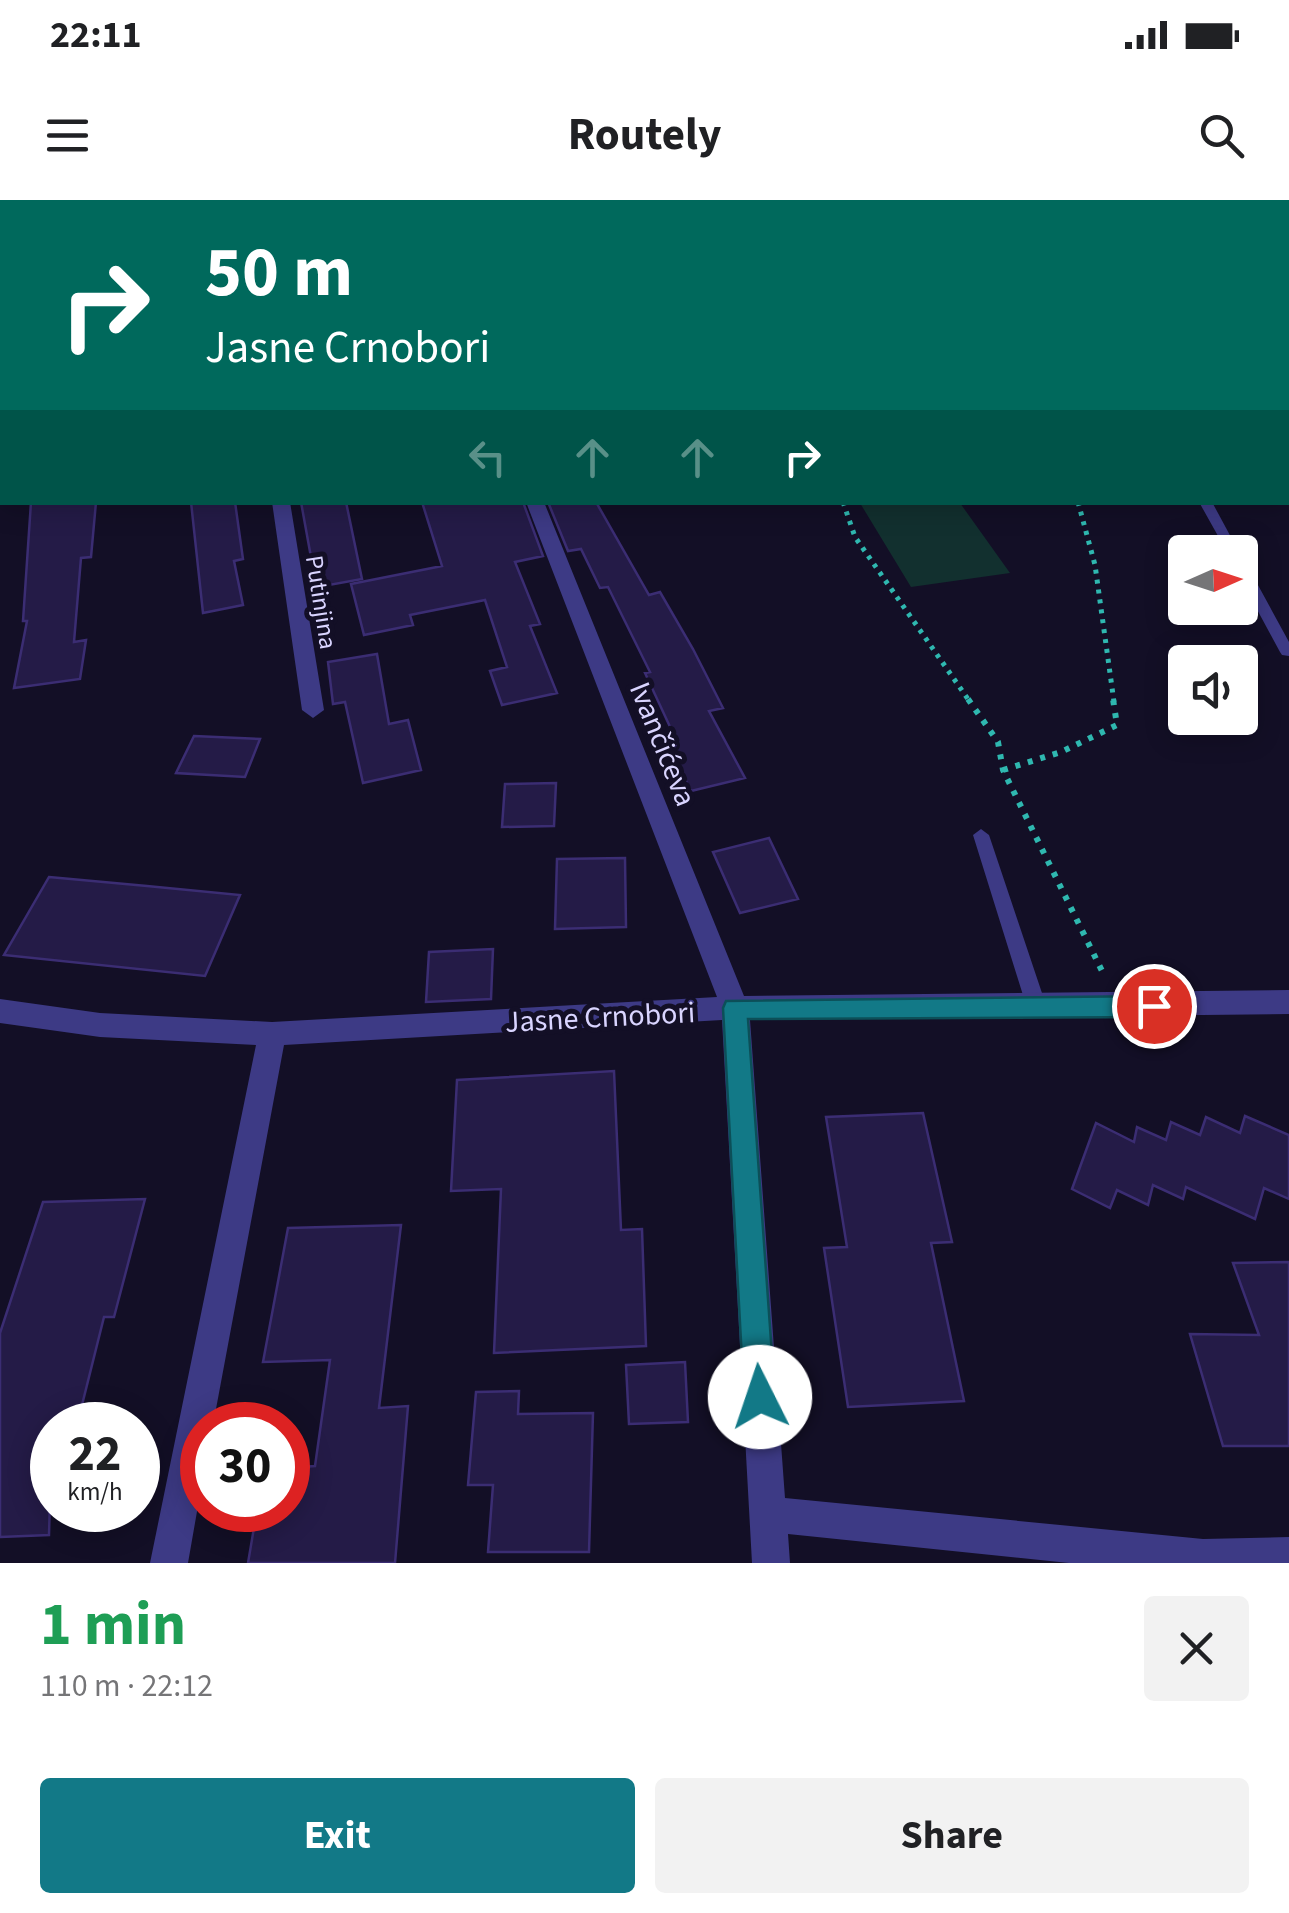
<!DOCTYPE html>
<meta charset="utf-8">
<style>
:root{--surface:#fff;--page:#f2f2f2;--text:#202124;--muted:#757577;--accent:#127987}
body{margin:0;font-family:"Source Sans 3",sans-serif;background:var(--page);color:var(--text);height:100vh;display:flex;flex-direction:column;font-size:38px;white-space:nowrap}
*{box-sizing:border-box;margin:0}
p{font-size:32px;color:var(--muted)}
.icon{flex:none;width:55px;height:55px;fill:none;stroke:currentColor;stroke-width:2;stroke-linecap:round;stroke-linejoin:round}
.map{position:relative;height:1363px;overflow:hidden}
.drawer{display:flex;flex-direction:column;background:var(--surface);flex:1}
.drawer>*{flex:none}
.hud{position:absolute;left:0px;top:0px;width:1290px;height:305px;box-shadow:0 5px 25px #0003;background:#00695c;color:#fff;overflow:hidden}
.needle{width:65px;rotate:87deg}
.controls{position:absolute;left:1168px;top:335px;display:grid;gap:20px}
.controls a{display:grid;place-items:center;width:90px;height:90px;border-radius:10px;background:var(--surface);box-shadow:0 5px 25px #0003;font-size:50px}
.speed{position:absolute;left:30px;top:1202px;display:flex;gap:20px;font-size:50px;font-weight:700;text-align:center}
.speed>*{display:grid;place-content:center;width:130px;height:130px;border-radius:50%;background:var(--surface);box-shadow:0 5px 25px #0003;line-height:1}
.speed small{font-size:25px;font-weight:400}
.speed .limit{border:15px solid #d22;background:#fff;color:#111}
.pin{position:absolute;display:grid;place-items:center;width:85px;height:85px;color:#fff;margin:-42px;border:5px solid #fff;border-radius:50%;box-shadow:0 2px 10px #0007}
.me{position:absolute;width:110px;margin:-55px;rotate:356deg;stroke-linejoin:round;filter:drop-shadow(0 0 8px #0008)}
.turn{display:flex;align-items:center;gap:35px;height:210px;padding:0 40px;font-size:45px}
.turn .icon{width:130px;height:130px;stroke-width:2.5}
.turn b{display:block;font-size:70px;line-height:85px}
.lanes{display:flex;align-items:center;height:95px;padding:0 40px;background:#0003;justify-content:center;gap:50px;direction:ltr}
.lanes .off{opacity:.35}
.round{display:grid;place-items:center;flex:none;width:105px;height:105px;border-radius:10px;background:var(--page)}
.overview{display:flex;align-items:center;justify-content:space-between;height:170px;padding:0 40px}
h1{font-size:60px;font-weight:700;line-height:75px;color:#1e9e55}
.action{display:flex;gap:20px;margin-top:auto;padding:20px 40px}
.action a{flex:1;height:115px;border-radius:10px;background:var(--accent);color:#fff;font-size:40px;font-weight:700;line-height:115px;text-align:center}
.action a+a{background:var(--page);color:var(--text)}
.status{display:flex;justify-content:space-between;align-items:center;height:70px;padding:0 50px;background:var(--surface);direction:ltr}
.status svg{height:28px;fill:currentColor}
header{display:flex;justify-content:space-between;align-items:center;height:130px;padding:0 40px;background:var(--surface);font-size:45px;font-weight:700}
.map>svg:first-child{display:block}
</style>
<div class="status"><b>22:11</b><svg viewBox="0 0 49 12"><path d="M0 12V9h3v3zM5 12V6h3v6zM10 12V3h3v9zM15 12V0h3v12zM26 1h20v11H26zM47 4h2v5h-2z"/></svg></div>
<header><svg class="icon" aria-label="menu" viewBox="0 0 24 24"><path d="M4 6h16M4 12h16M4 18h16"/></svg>Routely<svg class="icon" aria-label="search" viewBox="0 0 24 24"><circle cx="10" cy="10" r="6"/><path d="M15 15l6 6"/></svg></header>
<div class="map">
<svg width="1289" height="1363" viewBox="0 0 1289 1363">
<rect width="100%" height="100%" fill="#130f26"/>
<path fill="#12302f" d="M860,303H960L1010,373L911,387Z"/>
<path fill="#241b47" stroke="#3b2d73" stroke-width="2.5" d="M31,302H96L91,357L81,358L74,442L86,440L80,479L14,488L27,421H23Z
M191,302H235L243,359L234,361L243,405L203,413Z
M301,302H346L362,379L323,386L318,396Z
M422,302H523L543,356L515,362L540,424L530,426L557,493L502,505L490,471L507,467L485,400L410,415L413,425L364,435L351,384L442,366Z
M548,302H596L649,395L660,392L693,449L723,508L709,511L745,578L691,591L669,547L678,544L645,473L650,472L608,387L600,388L581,349L568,351Z
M377,454L389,524L408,520L421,570L363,583L345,502L333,504L328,462Z
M194,536L260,539L245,577L176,573Z
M556,583L554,626L502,627L505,584Z
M769,638L798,699L740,713L713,652Z
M625,658L626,727L555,729L557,659Z
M49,677L147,686L240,695L205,776L4,755Z
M493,749L491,799L426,802L429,752Z
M614,871L621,1030L642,1029L646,1146L494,1153L501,989L451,991L457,880Z
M923,913L952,1042L931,1043L964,1201L848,1207L824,1048L847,1047L826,917Z
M1245,916L1289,935V999L1264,988L1255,1019L1186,987L1183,999L1153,985L1148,1005L1117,990L1110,1008L1072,989L1096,923L1134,942L1137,927L1166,940L1171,922L1200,935L1206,917L1240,933Z
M145,999L114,1117H104L77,1225H52L49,1335L0,1337V1133L43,1002Z
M401,1025L379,1208L408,1206L395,1363H248L257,1310H288V1268L315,1266L330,1160L263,1162L288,1028Z
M1289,1062V1246H1223L1190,1134L1259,1135L1233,1063Z
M685,1162L688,1222L629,1224L626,1165Z
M519,1191L518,1214L593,1213L589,1352H488L493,1285H468L476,1192Z"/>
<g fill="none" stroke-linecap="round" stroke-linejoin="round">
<path stroke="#2fb8b0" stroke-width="5" stroke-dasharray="4 6" stroke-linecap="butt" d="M843,302L855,337L970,502
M1078,302L1095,365L1114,502"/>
<path stroke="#2fb8b0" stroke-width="6" stroke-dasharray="5 8" stroke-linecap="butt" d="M968,499L998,542L1003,570L1104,775
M1003,570L1061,552L1117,525L1113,499"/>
<path fill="#3d3a85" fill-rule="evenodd" d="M1199,302H1212L1239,352H1227Z
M1240,361L1247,365L1289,442V456L1282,455L1280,452L1240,378Z
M981,629L989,635L1047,808L1044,814L1037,816L1030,814L1027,808L973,635Z"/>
<path fill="#3d3a85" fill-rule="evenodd" d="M506,0H521L522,2H507Z
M1288,83H1289V91H1288Z
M0,185H2V195H0Z
M272,302H290L324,510L313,518L302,510Z
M526,302H544L744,796L1289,790V814L750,820L785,1298L1203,1339L1289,1337V1363H1069L788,1334L790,1363H752L722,820L284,845L213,1225H202V1283L188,1363H150L256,845L100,837L0,823V799L100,813L272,822L717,797Z"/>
<path fill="#6f6bff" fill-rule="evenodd" d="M0,54H2V62H0Z"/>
</g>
<path fill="#127987" stroke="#0c4f58" stroke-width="2.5" d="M1154,796L1166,806L1154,817L748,819L775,1197L771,1208L760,1213L748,1208L744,1197L723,808L726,801Z"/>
<g text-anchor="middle" stroke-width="10" stroke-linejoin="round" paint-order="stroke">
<g font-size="25" fill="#d9d4ff" stroke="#130f26">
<text transform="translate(322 402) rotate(81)" y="9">Putinjina</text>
</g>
<g font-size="30" fill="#d9d4ff" stroke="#130f26">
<text transform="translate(663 544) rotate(68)" y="10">Ivančićeva</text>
<text transform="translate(600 817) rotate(-3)" y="10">Jasne Crnobori</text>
</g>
</g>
</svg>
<div class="controls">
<a><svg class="needle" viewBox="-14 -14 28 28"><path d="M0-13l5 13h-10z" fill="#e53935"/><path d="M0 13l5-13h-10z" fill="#757577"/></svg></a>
<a><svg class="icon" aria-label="sound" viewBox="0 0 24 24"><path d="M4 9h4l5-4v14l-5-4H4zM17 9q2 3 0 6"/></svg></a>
</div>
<div class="speed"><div>22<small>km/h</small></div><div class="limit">30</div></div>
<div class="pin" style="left:1154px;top:806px;background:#d93025"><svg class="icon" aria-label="arrive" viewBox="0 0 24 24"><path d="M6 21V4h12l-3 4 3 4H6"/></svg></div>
<svg class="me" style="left:760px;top:1197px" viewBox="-20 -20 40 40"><circle r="19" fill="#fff"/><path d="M0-13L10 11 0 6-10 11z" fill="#127987"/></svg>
<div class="hud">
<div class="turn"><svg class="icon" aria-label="right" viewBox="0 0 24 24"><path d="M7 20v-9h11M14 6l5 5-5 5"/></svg><div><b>50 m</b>Jasne Crnobori</div></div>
<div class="lanes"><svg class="icon off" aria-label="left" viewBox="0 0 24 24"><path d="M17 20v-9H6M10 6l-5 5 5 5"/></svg><svg class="icon off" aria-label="ahead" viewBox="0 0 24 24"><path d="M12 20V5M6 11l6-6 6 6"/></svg><svg class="icon off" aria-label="ahead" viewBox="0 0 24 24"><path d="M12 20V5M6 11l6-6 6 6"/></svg><svg class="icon" aria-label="right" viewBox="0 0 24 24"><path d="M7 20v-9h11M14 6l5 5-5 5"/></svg></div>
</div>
</div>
<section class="drawer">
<div class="overview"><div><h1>1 min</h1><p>110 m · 22:12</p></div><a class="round"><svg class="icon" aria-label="close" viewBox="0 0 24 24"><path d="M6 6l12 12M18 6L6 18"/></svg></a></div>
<div class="action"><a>Exit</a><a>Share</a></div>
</section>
